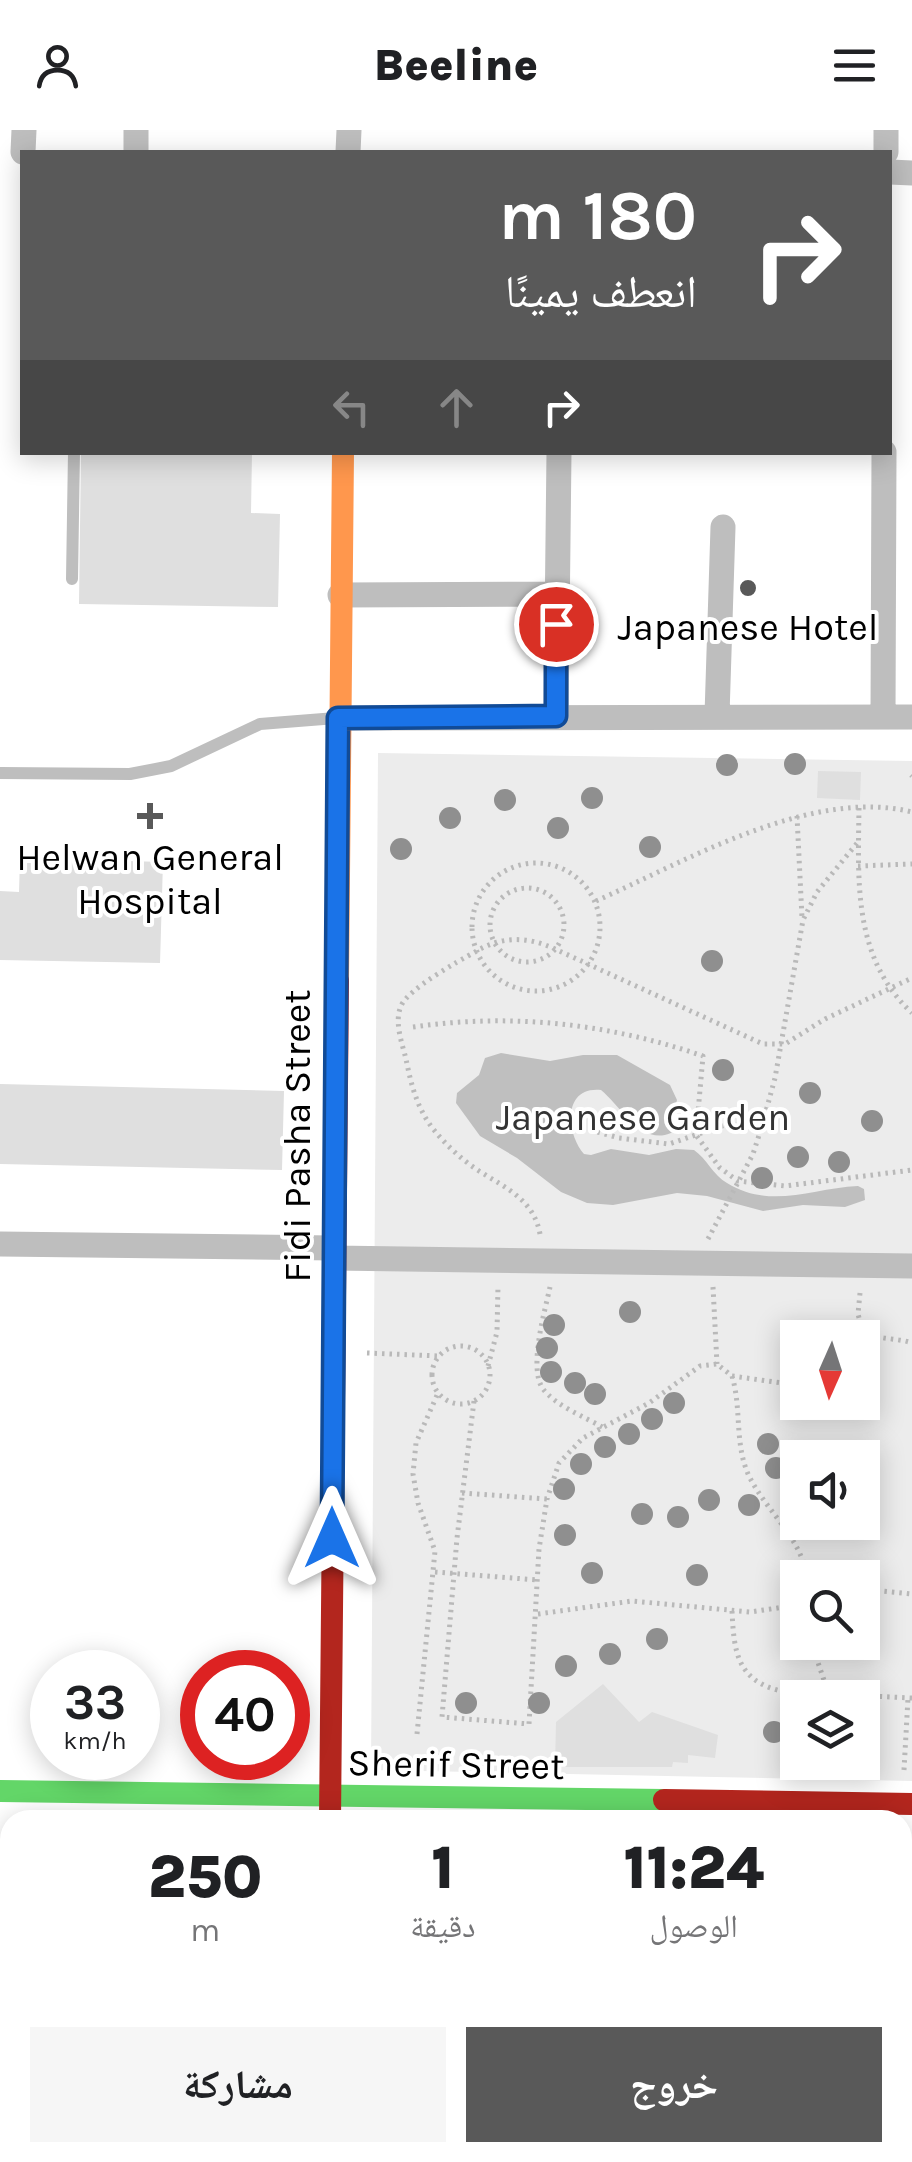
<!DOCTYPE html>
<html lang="ar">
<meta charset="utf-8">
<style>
:root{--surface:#fff;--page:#f6f6f6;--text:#202124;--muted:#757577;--accent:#595959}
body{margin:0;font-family:Karla,"Noto Naskh Arabic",sans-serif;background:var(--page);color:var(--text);direction:rtl;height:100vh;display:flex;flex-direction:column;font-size:38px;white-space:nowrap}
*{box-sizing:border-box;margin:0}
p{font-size:32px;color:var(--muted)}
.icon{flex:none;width:55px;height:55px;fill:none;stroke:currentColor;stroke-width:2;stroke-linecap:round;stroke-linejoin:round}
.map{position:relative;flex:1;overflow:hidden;direction:ltr}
.side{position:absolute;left:0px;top:1680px;width:912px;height:352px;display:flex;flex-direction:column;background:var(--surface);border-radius:30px 30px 0 0;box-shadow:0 5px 25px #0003;direction:rtl}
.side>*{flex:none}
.top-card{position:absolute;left:20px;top:20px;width:872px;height:305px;border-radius:0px;box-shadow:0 5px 25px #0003;direction:rtl;background:#595959;color:#fff;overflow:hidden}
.needle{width:65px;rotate:183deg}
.tools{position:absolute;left:780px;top:1190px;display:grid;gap:20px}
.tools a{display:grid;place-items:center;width:100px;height:100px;border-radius:0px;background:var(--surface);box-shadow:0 5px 25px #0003;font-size:50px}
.speed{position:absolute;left:30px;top:1520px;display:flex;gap:20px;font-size:50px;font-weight:700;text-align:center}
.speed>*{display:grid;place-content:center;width:130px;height:130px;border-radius:50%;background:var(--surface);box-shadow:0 5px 25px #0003;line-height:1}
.speed small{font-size:25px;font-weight:400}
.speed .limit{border:15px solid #d22;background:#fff;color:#111}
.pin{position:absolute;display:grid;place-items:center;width:85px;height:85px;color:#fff;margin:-42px;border:5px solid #fff;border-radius:50%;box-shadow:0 2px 10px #0007}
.me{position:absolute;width:110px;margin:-55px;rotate:0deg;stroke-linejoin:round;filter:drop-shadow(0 0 8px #0008)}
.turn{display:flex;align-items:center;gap:35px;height:210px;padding:0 30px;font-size:45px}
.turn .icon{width:130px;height:130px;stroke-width:2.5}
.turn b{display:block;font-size:70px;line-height:85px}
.lanes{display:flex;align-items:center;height:95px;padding:0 30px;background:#0003;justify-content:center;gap:50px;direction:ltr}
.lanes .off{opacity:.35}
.eta{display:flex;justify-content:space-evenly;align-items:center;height:170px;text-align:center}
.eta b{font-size:60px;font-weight:800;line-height:70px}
.cta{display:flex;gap:20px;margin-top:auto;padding:20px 30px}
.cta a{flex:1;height:115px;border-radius:0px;background:var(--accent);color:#fff;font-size:40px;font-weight:800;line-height:115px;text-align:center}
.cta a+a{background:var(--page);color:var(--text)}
header{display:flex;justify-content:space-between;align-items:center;height:130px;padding:0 30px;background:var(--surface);font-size:45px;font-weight:800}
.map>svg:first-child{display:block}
</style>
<header><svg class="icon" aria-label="menu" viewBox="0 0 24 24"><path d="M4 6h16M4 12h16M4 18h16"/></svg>Beeline<svg class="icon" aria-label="person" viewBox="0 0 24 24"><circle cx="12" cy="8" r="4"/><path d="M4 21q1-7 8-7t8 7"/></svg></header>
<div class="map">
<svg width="912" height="2032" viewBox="0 0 912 2032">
<rect width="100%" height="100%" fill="#fff"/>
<path fill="#ececec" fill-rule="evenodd" d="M378,623L912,631V1651L371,1640ZM798,1208H862V1272H798ZM798,1328H862V1392H798ZM798,1448H862V1512H798ZM798,1568H862V1632H798Z
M0,1901H7L6,2008H0Z"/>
<path fill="#bfbfbf" d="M501,923L550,931L583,925H617L670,955L677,970L672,989L682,995C648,1027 623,978 601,960C562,956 566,1004 584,1024L591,1025L611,1019L649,1025L676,1019L694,1020C707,1029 713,1045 727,1053C771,1080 812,1058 858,1056L864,1059L865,1070L845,1077L803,1075L763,1081L707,1066L677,1063L613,1075L587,1073L561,1062L517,1028L480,1006L456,973L457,963L479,945L485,928Z"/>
<path fill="#dfdfdf" d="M81,322H252L251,383L280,384L278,477L79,474Z
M818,641L861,642L860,670L817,668Z
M20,728L163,732L160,833L0,830V761L19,762Z
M0,954L284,961L282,1040L0,1034Z
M603,1554L639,1592L652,1582L718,1605L715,1628L688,1625V1633L673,1632L672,1637H555L556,1592Z
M0,1815H10V1895H0Z"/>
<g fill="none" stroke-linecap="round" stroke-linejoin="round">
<path stroke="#b9b9b9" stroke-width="5" stroke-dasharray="2.5 5" stroke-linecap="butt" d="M911,645L912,646
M859,678C858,752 853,828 912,883
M797,686L802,788
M472 797a64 64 0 1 1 128 0a64 64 0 1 1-128 0Z
M858,736L912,734
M490 795a37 37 0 1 1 74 0a37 37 0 1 1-74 0Z
M596,771C686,731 812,657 912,682
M413,897C512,883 607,893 703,926L696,1005L720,1038L738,1051L785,1056L912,1040
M583,998L619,1008L669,1014L725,995L762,996
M540,1104C534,1070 506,1058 479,1041C462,1030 446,1015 434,1000C417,979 411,954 406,929C402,913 394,892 401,876C408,859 457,832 475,822C501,806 527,806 555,819L763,914H785L825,889L912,848
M708,1109L753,1024L762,996L775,948L803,790L817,762L858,712
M550,1157C545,1181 528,1238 543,1259C556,1276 585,1287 604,1298
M713,1157L717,1234
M860,1163L858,1184L862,1199C876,1211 895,1207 912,1213
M432 1245a29 29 0 1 1 58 0a29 29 0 1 1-58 0Z
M367,1223L439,1226
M488,1236L497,1202L498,1156
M732,1246L782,1253
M474,1271L457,1408L442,1587L529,1594L539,1419L547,1369L559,1333L583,1308L649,1273L700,1236L717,1234L732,1246C742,1279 734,1314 749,1346C766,1381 802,1408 807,1448
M462,1363L547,1369
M435,1442L538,1450
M862,1459L912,1464
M732,1481C734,1523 737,1552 785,1562L912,1568
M538,1484L632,1471L750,1482L798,1475
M811,1512L829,1565
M417,1604L435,1421L418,1373L413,1344L416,1313L438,1263
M904,1640L908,1568"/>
<path stroke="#bebebe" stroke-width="12" d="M72,449L74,322
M0,643L130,644L171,636L260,594L336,588
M128,2032V2022"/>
<path stroke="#bebebe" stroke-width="25" d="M136,0V22
M23,22L24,0
M348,22L349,0
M886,22V0
M890,42L912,43
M340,465L557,464
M717,585L723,397
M556,586L559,322
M883,587L884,322
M338,588L912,587
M0,1114L334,1118
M334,1128L912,1136
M328,2032V2022
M878,2032V2022"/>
<path stroke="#63d668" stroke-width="22" d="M0,1661L664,1670"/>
<path stroke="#ff974d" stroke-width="22" d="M338,851L343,322"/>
<path stroke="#b3261e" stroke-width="22" d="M664,1670L912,1674
M330,1690L338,851"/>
</g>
<g fill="#8f8f8f">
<circle cx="795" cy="634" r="11"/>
<circle cx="727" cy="635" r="11"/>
<circle cx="592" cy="668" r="11"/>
<circle cx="505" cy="670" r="11"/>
<circle cx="450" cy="688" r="11"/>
<circle cx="558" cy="698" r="11"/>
<circle cx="650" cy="717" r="11"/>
<circle cx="401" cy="719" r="11"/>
<circle cx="712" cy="831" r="11"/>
<circle cx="723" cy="940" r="11"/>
<circle cx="810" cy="963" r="11"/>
<circle cx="872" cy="991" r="11"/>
<circle cx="798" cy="1027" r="11"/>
<circle cx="839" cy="1032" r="11"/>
<circle cx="762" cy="1048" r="11"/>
<circle cx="630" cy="1182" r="11"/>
<circle cx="554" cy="1195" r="11"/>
<circle cx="547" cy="1218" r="11"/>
<circle cx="551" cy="1242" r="11"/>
<circle cx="575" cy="1253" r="11"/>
<circle cx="595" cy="1264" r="11"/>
<circle cx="674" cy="1273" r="11"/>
<circle cx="652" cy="1289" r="11"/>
<circle cx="629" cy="1304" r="11"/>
<circle cx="768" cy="1314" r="11"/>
<circle cx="605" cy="1317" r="11"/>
<circle cx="581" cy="1334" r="11"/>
<circle cx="776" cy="1338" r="11"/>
<circle cx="564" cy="1359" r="11"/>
<circle cx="709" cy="1370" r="11"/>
<circle cx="749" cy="1375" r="11"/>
<circle cx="642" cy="1384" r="11"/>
<circle cx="678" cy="1387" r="11"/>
<circle cx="565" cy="1405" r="11"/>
<circle cx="592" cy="1443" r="11"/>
<circle cx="697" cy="1445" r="11"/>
<circle cx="657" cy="1509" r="11"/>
<circle cx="610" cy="1524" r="11"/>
<circle cx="566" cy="1536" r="11"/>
<circle cx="466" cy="1573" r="11"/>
<circle cx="539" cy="1573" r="11"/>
<circle cx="774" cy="1602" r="11"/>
</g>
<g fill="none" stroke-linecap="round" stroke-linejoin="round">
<defs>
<path id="route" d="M332,1408L338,588L556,586V494"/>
</defs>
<use href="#route" stroke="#114b97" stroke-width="25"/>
<use href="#route" stroke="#1a73e8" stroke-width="18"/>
</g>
<g fill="#595959" stroke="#fff" stroke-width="4">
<circle cx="748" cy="458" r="10"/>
<path d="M145 671h10v10h10v10h-10v10h-10v-10h-10v-10h10z"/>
</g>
<g text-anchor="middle" stroke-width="8" stroke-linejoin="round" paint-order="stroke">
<g font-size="38" fill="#000" stroke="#fff">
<text x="748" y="510">Japanese Hotel</text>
<text x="150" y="740">Helwan General<tspan x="150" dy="44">Hospital</tspan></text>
</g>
<g font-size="38" fill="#333" stroke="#fff">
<text x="643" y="1000">Japanese Garden</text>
</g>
<g font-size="38" fill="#000" stroke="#fff">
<text transform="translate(297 1006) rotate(-90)" y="13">Fidi Pasha Street</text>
<text transform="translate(456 1634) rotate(1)" y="13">Sherif Street</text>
</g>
</g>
</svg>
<div class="tools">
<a><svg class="needle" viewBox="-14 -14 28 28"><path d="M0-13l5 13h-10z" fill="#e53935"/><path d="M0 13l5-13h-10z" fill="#757577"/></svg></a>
<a><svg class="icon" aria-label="sound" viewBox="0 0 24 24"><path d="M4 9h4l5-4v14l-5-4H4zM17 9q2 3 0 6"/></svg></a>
<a><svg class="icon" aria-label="search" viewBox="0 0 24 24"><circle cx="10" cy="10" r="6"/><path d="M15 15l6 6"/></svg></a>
<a><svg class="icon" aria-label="layers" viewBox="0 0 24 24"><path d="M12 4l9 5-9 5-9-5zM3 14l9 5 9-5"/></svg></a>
</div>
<div class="speed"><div>33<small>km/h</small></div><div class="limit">40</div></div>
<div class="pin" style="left:556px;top:494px;background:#d93025"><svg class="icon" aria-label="arrive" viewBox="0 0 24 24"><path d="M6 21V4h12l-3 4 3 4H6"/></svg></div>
<svg class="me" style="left:332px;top:1408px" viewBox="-20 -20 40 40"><path d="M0-17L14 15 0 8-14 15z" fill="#1a73e8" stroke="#fff" stroke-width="4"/></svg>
<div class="top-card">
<div class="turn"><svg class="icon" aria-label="right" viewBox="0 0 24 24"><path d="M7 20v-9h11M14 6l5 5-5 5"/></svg><div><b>180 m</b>انعطف يمينًا</div></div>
<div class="lanes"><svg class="icon off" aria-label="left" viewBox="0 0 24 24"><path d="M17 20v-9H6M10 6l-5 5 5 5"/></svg><svg class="icon off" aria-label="ahead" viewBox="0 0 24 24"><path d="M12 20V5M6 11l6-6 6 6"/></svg><svg class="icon" aria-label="right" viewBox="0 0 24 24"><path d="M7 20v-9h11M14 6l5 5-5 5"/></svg></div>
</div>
<section class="side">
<div class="eta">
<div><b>11:24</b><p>الوصول</p></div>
<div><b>1</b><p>دقيقة</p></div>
<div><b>250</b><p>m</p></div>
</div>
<div class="cta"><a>خروج</a><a>مشاركة</a></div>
</section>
</div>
